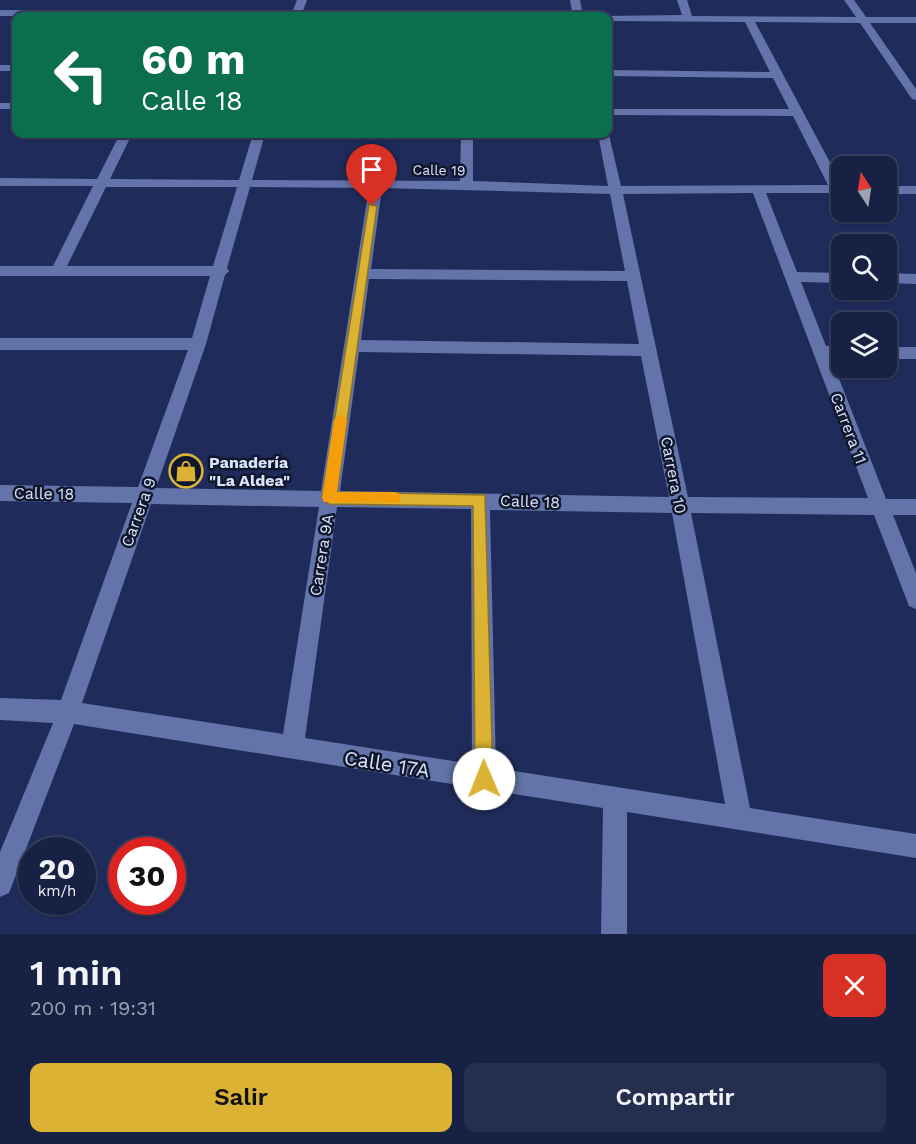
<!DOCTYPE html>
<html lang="es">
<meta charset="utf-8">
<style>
:root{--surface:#172144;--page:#242e4f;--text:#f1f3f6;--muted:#9ea3b2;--line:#363e5d;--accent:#dbb233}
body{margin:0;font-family:"Work Sans",sans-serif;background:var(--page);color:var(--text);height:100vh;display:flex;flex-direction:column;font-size:22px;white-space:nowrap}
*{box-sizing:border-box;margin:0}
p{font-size:20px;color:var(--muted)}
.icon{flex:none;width:33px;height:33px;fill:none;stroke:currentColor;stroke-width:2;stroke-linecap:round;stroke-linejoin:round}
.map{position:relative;height:934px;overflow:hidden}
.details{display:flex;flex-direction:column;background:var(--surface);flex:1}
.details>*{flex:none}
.guide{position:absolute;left:12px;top:12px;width:600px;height:126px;border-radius:12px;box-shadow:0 2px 4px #0004,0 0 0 2px var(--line);background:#0b6e4f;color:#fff;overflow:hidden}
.needle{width:39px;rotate:348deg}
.buttons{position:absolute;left:831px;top:156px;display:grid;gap:12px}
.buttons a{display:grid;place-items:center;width:66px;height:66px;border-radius:12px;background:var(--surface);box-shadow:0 2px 4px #0004,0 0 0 2px var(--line);font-size:30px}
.speed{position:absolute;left:18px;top:837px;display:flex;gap:12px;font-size:30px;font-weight:700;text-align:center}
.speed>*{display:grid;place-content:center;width:78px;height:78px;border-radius:50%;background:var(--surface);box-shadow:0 2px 4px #0004,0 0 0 2px var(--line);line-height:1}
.speed small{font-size:15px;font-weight:400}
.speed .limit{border:9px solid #d22;background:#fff;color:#111}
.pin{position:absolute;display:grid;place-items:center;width:51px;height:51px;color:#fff;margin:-62px -26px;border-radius:50% 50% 50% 0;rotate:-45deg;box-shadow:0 0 6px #0007}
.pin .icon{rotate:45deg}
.me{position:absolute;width:66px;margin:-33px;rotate:359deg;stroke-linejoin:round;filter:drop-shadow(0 0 4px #0008)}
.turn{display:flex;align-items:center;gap:21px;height:126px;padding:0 30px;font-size:27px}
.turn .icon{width:78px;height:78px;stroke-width:2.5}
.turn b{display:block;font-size:42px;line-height:51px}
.round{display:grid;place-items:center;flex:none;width:63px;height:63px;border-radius:12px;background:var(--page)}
.overview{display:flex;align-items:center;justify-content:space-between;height:102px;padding:0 30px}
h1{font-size:36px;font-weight:600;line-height:45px}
.action{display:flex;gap:12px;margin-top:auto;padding:12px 30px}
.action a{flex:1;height:69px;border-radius:12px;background:var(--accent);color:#111;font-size:24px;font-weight:600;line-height:69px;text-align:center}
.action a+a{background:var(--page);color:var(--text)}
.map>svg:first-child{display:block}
</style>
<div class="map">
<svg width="916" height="934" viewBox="0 0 916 934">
<rect width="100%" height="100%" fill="#1f2c5b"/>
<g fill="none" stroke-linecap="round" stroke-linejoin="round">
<path fill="#6274a9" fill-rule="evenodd" d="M297,0H307L301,16H291Z
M570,0H580L583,16H573Z
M677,0H687L692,16L856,17L844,0H854L866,17H916V23H870L916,89V100L912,99L860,23L755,22L842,185V193H766L797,272L842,273V283L801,282L826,346H842V358H831L886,499H916V515H893L916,573V609L909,606L874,515L691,513L750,808L916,834V858L627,812V934H601L603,808L74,724L9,893L0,897V852L53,723L0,720V698L61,700L132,503L0,501V485L138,487L188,350H0V338H192L210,276H0V266H53L93,186H0V178L97,179L120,134H132L110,179L239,180L253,134H265L252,180L460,181L461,134H473V181L608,186L598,134H608V131L621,186L828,185L793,116L608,115V109H789L773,78L608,76V70L770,72L745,22L608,21V16H604L682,15ZM106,187H237L213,266H67ZM250,187L369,188L321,491L156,488L206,344L225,275L229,271L227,268ZM382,188L610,194L625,271L371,269ZM753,193L868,498L688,497L623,194ZM369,279L627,281L639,344L361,340ZM359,352L641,356L669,497L340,491ZM151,504L319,507L283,734L82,703ZM337,507L471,509L472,764L305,738ZM490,510L672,513L725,804L496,768Z
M0,10L272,13L277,16H0Z
M358,13H508L513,16H353Z
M0,65H16V71H0Z
M0,103H16V109H0Z
M886,186H916V194H886Z
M886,273L916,274V284L886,283Z
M886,347H916V359H886Z"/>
</g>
<path fill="#dbb233" stroke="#8e7421" stroke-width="1.5" d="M369,204L377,206L337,492L485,495L493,779L490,785L484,788L477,785L475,779L473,506L329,504L322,498Z"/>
<path fill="#f59e0b" d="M341,414L347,420L337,492H395L400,494V503L324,502L322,498L334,420Z"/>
<defs>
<symbol id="shop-ring" viewBox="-11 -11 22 22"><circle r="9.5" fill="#10172c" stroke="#dbb233" stroke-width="1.5"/><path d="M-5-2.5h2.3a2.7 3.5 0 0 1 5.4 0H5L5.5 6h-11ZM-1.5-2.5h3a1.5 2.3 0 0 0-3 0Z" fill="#dbb233"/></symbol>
</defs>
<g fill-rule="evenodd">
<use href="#shop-ring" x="167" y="452" width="38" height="38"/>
</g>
<g text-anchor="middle" stroke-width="5" stroke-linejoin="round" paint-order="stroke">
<g font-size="14" fill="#dbe4fd" stroke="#10172c">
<text transform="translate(439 170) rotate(1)" y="5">Calle 19</text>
</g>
<g font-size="16" fill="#dbe4fd" stroke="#10172c">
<text transform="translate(849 428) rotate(69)" y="6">Carrera 11</text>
<text transform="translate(674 475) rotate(79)" y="6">Carrera 10</text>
<text transform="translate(44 493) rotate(1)" y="6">Calle 18</text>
<text transform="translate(530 501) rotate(2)" y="6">Calle 18</text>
<text transform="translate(138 512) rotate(-70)" y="6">Carrera 9</text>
<text transform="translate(321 555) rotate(-81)" y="6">Carrera 9A</text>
</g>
<g font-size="16" font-weight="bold" fill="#dbe4fd" stroke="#10172c" text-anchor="start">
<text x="209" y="468">Panadería<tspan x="209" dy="18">"La Aldea"</tspan></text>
</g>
<g font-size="20" fill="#dbe4fd" stroke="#10172c">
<text transform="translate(387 764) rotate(9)" y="7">Calle 17A</text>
</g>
</g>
</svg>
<div class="buttons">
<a><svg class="needle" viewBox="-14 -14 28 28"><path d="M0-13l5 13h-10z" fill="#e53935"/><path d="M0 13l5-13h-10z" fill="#9ea3b2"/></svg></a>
<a><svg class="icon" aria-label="search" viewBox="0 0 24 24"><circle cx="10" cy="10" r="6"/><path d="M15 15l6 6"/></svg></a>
<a><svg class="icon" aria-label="layers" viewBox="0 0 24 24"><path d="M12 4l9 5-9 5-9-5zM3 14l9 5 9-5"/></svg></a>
</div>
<div class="speed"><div>20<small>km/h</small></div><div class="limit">30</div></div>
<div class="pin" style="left:372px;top:206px;background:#d93025"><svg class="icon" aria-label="arrive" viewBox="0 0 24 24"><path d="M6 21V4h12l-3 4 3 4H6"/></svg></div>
<svg class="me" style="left:484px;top:779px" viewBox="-20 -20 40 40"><circle r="19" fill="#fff"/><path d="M0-13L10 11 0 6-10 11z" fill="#dbb233"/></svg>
<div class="guide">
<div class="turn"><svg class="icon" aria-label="left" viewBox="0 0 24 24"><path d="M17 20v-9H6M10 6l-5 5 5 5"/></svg><div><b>60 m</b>Calle 18</div></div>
</div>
</div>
<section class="details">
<div class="overview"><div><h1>1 min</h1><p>200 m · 19:31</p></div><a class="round" style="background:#d93025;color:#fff"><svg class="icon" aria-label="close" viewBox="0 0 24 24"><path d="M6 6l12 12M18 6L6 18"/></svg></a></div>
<div class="action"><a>Salir</a><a>Compartir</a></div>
</section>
